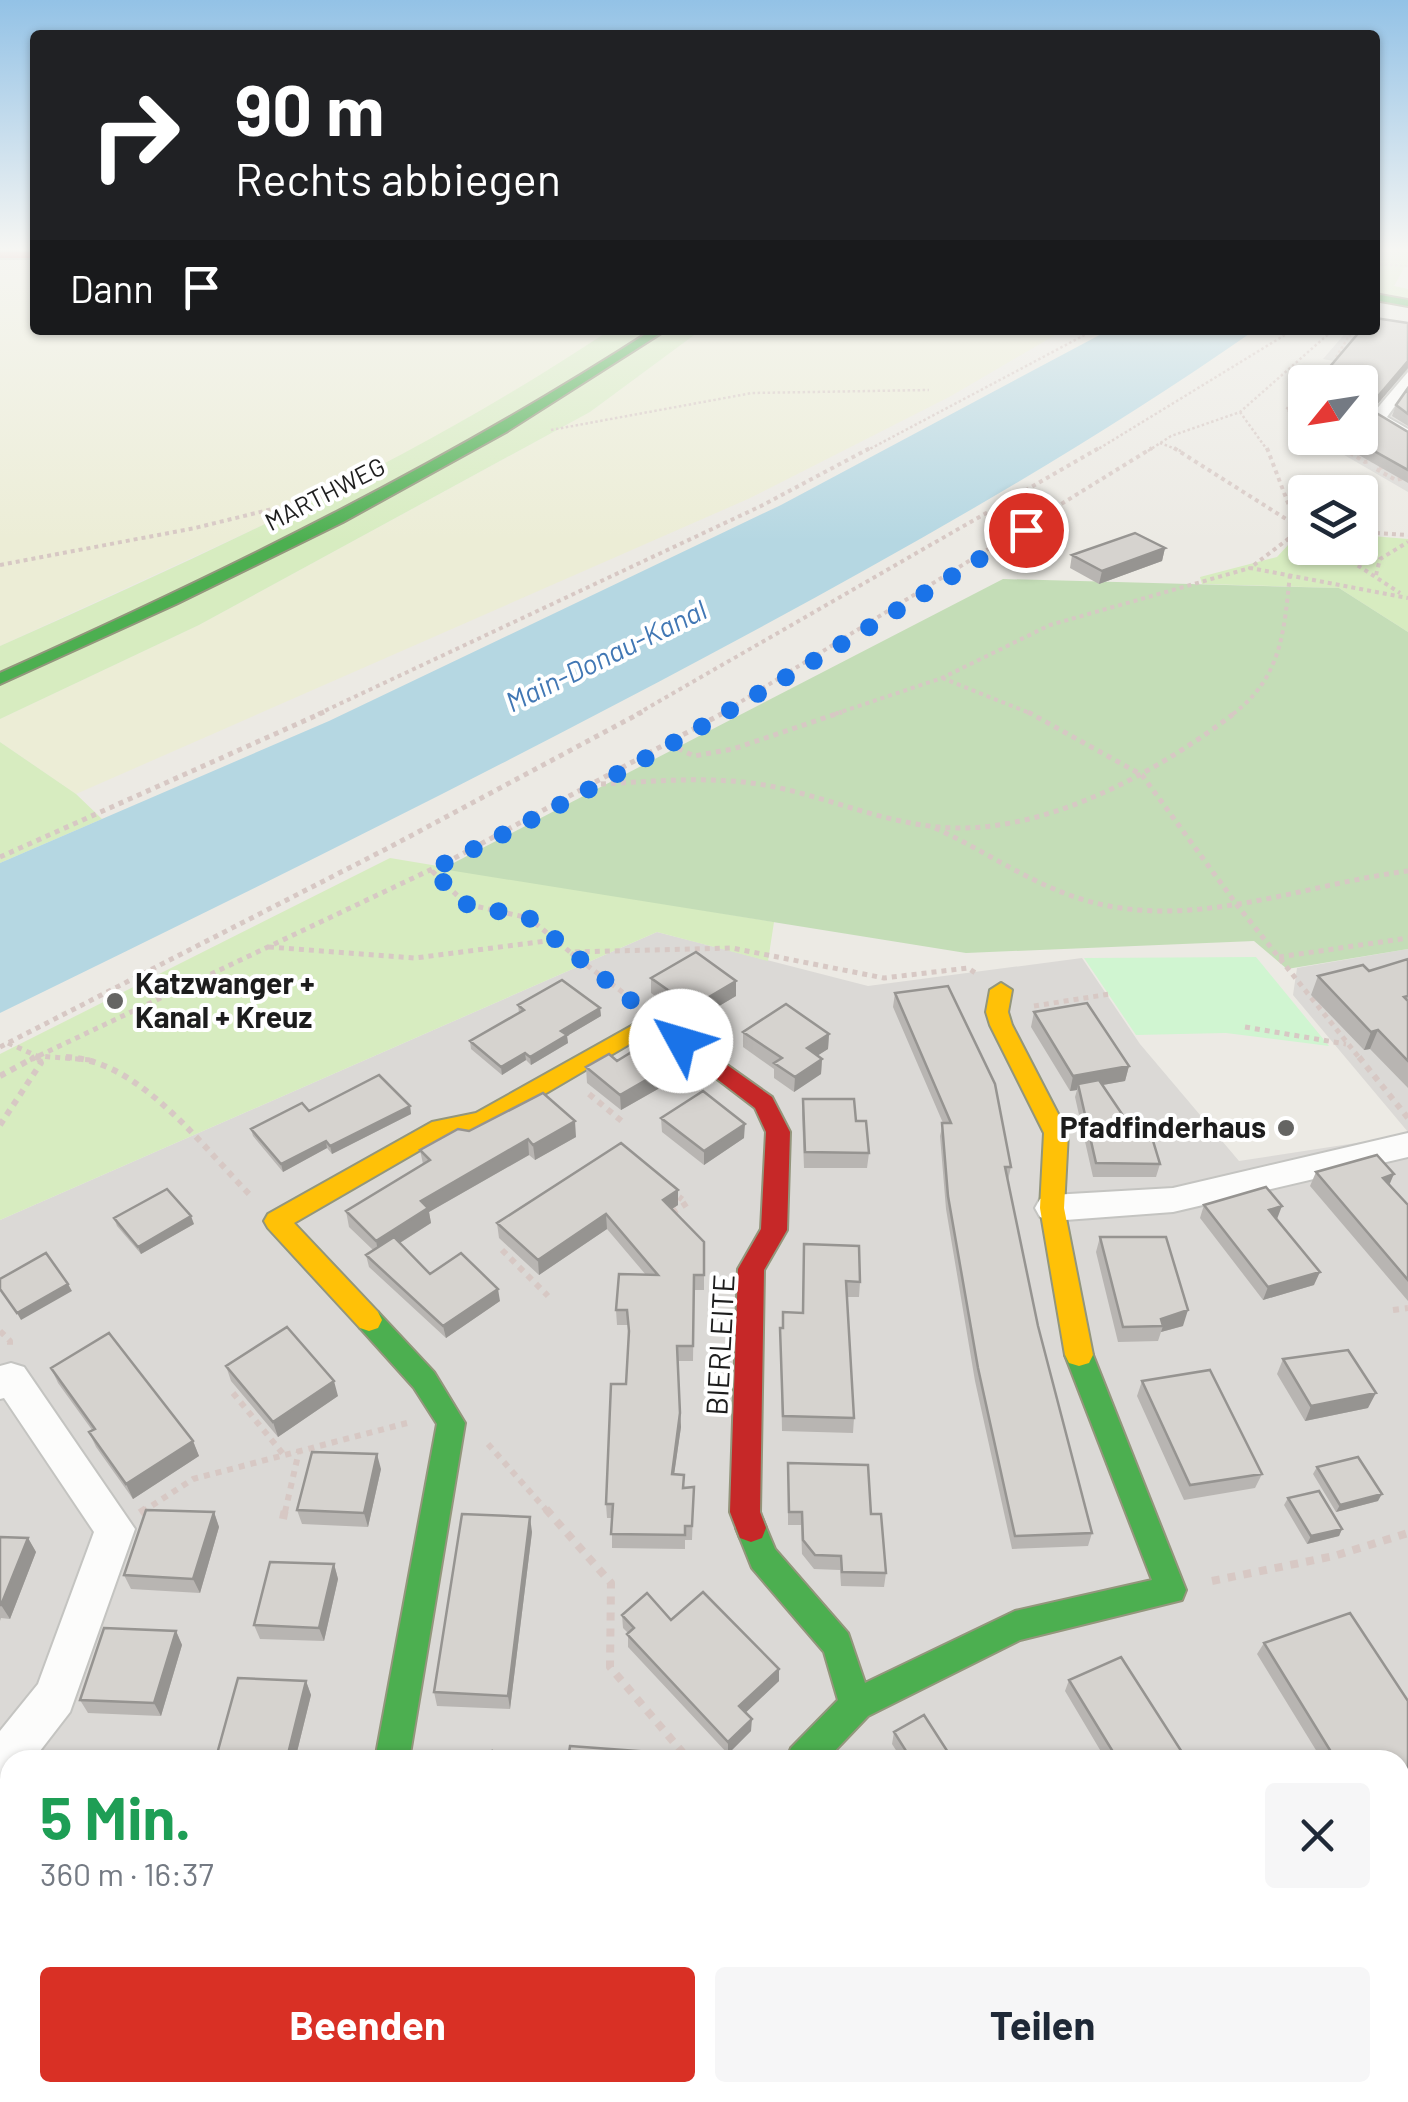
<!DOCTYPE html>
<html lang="de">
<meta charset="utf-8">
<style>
:root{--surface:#fff;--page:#f6f6f7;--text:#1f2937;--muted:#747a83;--accent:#d93025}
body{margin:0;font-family:Barlow,sans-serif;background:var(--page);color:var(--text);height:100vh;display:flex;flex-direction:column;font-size:38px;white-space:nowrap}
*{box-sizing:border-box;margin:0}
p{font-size:32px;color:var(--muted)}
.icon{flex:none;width:55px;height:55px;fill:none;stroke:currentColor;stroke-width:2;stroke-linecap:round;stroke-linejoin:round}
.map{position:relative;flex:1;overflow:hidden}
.side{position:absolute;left:0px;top:1750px;width:1410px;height:352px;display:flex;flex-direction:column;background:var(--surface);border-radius:30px 30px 0 0;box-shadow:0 2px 8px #0004}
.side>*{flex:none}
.hud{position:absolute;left:30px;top:30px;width:1350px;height:305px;border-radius:10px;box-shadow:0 2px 8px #0004;background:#202124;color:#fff;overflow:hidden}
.needle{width:65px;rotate:240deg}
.controls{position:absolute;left:1288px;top:365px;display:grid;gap:20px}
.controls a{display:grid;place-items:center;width:90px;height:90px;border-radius:10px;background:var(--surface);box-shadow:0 2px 8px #0004;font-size:50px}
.pin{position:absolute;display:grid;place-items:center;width:85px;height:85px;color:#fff;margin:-42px;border:5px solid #fff;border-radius:50%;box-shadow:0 2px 10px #0007}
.me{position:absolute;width:110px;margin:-55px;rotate:309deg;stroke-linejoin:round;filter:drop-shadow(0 0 8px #0008)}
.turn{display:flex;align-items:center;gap:35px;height:210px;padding:0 40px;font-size:45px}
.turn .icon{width:130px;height:130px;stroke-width:2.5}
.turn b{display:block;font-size:70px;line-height:85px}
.then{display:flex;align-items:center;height:95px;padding:0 40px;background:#0003;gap:20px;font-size:38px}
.round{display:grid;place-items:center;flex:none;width:105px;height:105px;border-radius:10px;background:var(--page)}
.summary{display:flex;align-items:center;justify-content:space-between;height:170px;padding:0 40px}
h1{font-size:60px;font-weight:700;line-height:75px;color:#1e9e55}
.cta{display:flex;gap:20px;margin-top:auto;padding:20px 40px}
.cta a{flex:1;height:115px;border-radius:10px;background:var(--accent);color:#fff;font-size:40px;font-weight:700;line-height:115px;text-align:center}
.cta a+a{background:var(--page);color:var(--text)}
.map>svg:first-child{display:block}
</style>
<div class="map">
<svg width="1408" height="2102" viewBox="0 0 1408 2102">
<rect width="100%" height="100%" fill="#eceae4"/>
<path fill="#dbd9d6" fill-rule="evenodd" d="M1375,317L1408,323V492L1315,438H1360V398L1397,372L1323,359L1348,330H1375Z
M657,932L868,986L1082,958L1140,1044L1239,1161L1408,1135V2102H0V1220ZM10,1760H1400V2092H10Z
M1408,949V1132L1293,995L1297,968Z"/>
<path fill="#ecedd6" d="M0,248H35V330H610L516,393L352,484L0,646Z
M701,330H1064L951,396L748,499L76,794L0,742V719L199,625L590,412Z"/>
<path fill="#d7ecc0" d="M1375,248H1408V261L1394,286L1408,289V298L1375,292Z
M610,330H701L590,412L199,625L0,719V646C210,552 418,458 610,330Z
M1302,530L1305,548H1360V535L1408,539V632L1339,588L1202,584L1200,577L1277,557Z
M0,742L76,794L102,819L0,863Z
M390,858L774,922L768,961L657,932L0,1220V1054Z"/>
<path fill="#c4ddb7" d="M1003,579L1339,588L1408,632V949L1287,969L1254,941L966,953L442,869Z"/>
<path fill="#d0f5d1" d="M1256,957L1329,1046L1226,1033L1136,1035L1084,958Z
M871,2093H1016L1003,2102H876Z"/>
<path fill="#b5d7e2" d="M1109,330H1255C1081,451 896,555 709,655C475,780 238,897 0,1013V863L329,721L781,505Z"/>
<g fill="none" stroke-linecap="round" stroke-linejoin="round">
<defs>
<path id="street" d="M1408,372V388L1387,417L1408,429V441L1369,418Z
M1408,1133V1157L1173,1212L1052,1221L1040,1217L1035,1208L1040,1199L1052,1195L1173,1188Z
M11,1363L24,1367L135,1529L70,1712L33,1760H10V1798L0,1803V1731L38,1684L94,1532L4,1398L0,1399V1366Z
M1408,1947V1995L1400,1998V1948Z
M0,2028L10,2032V2092H46L50,2102H0Z
M413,2092H470L466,2102H409Z
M1074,2092H1140L1136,2102H1070Z"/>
<path id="fast" d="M1375,294L1408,300V306L1375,300Z
M652,330H666L506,432L343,522L176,604L0,684V673C225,572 445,464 652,330Z
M369,1309L378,1312L434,1372L465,1423L409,1760H375L437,1424L414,1388L360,1328L356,1320L360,1312Z
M1079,1344L1089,1347L1093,1355L1186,1590L1182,1600L1020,1640L868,1716L826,1760H786L791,1748L838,1700L824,1652L752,1568L736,1528L740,1518L751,1514L762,1518L775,1549L848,1633L865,1683L1015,1611L1152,1580L1065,1355L1069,1347Z"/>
<path id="slow" d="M1001,983L1012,990L1008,1012L1012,1025L1068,1133L1064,1208L1093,1355L1089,1363L1079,1366L1069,1363L1065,1355L1040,1208L1044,1133L990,1025L986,1012L990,990Z
M642,1020L650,1022L653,1027L650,1032L490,1126L446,1135L294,1223L378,1312L382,1320L378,1328L369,1331L360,1328L268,1228L264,1221L268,1214L432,1122L476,1113Z"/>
<path id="jam" d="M0,252H35V258H0Z
M654,1013L772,1097L790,1132L787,1230L764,1270L760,1512L766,1528L762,1538L751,1542L740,1538L730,1512L738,1269L761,1229L766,1132L755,1108L653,1030L642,1034L634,1032L631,1027Z"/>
</defs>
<use href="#street" stroke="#c4c4c1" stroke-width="4"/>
<use href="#fast" stroke="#93967c" stroke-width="4"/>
<use href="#slow" stroke="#93967c" stroke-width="4"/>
<use href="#jam" stroke="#93967c" stroke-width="4"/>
<path stroke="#d7c8c4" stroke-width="2.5" stroke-dasharray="2.5 2.5" stroke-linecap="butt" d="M1375,264L1408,266
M1336,357L1353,330
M1290,411L1286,410L1298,393L1303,394
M1240,412L1268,451
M551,430L752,393L929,390
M1324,438L1343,442
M1160,443L1181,451
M866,451L1094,330
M1095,451L1293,330
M1148,451L1171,436L1240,412L1333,330
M1346,451L1356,448"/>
<path stroke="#d7c8c4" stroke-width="4" stroke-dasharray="4 4" stroke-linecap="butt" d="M1174,448L1305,531
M1267,448L1296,524
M1355,448L1345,450L1365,462L1376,460
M1383,467L1376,469L1396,480L1408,477
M1297,526L1296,533L1250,568L1408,598
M1360,532L1408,535
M1331,548L1400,593
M0,565L195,528L325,496
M1376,575L1380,559L1408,542
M942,678L1032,714
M318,714L761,506L870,448
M637,714L1099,448
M721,714L1152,448
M835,714L942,678L1050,625L1250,568
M1233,714C1282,677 1284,631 1290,574"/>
<path stroke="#d7c8c4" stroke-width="5" stroke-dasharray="5 5" stroke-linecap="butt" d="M1028,712L1142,775L1237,905L1361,1060
M669,744L694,756L733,749L842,712
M601,784C659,781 718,775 775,787C837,800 896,828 960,828C1056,828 1162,769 1236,712
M935,828C984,850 1029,883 1081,899C1189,933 1300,885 1408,871
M0,857L324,712
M432,871L466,904L529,918L570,952L732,948L884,978L968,968L977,974
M269,947L415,958L554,940
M571,953L634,1001
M1279,957L1408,938
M1034,1006L1110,994
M1245,1027L1346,1044
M8,1043L37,1056L91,1060
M0,1047L388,848L642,712
M37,1056L39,1060
M30,1060L449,861L725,712"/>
<path stroke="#d7c8c4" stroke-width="6" stroke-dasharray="6 6" stroke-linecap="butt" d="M66,1057C141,1060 204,1149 253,1198
M1359,1057L1408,1118
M0,1076L35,1057
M589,1094L624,1123
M0,1125L41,1063L38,1057
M672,1213L687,1203L679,1197
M502,1250L548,1296
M1393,1310L1408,1308
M0,1331L10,1341V1350
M233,1393L284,1455
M488,1444L548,1512
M142,1512L193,1479L407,1423
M285,1512L299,1451"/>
<path stroke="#d7c8c4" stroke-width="8" stroke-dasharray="8 8" stroke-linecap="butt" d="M546,1509L611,1583L610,1667L689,1760
M140,1513L146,1509
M283,1519L285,1509
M1212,1581L1334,1556L1408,1533
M913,2092L917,2102"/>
<use href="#street" fill="#fcfcfb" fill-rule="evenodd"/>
<use href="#fast" fill="#4caf50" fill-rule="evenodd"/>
<use href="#slow" fill="#ffc107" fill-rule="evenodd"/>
<use href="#jam" fill="#c62828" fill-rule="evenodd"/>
</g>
<path fill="#b8b5b2" d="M1408,323V369L1372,410L1408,432V483L1329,438H1360Z
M1305,385V424L1290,415L1292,404Z
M1408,388V426L1392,416L1396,405Z
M1165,548L1162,561L1099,584L1070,568L1072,555Z
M1408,959V1088L1370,1049L1364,1050L1311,995L1318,976L1369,971Z
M651,978L736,981V996L692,1022L651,993Z
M895,993L1011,1167L1008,1180L1038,1326L1092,1533L1088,1546L1012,1549L975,1381L946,1209L940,1136L943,1123L893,1007Z
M518,1005L600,1008L601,1016L567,1036L568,1043L531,1065L526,1060L502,1075L471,1049L470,1041L519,1013Z
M1034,1012L1129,1066L1125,1081L1103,1085L1126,1120L1160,1164L1156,1177H1093L1075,1097L1077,1090L1070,1091L1031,1027Z
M743,1032L829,1034L828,1049L818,1055L822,1059L821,1074L794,1092L774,1078V1069L743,1047Z
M617,1061L665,1069V1085L621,1110L587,1083L586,1067Z
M803,1099L856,1121L869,1153L867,1168H804L802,1114Z
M410,1106L411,1114L332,1154L327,1148L283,1172L253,1136L251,1129L309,1111Z
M661,1118L744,1138L704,1165L662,1132Z
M469,1131L576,1137L535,1160L529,1155L429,1212L431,1223L400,1243L430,1274L500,1301L446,1338L369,1267L366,1255L373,1250L349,1227L346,1211L423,1164L420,1150Z
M1316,1172L1390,1185L1408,1205V1301L1310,1186Z
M678,1205L672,1209L704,1242V1290H694L693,1361H678L681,1427L674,1474L684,1488L694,1487L692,1540H685V1549L612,1548V1518H607L606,1504L626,1384L629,1335L628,1325H617L616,1310L646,1275L607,1229L539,1275L499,1238L497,1223Z
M1204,1205L1277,1219L1314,1285L1263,1300L1200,1218Z
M114,1218L194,1224L141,1254L117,1226Z
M1100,1237L1183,1326L1161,1332L1158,1341L1118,1342L1096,1252Z
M804,1244L860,1282L859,1297H847L854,1418L853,1433L782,1431L780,1328H782L783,1312L802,1313Z
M1283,1359L1368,1408L1305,1421L1277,1374Z
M226,1366L338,1396L278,1437L231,1381Z
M51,1368L193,1441L199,1456L133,1499L96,1447L89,1432L92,1430L58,1383Z
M1142,1381L1262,1474L1255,1488L1184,1500L1137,1396Z
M788,1463L871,1514L886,1573L884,1587L841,1586L840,1570L814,1569L802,1554L801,1525H788Z
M1317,1467L1378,1501L1336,1512L1313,1474Z
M381,1469L368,1527L302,1524L297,1510Z
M1288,1498L1342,1529L1339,1536L1307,1544L1284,1505Z
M214,1512L219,1527L200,1593L131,1589L124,1575Z
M532,1532L510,1709L437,1706L434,1692Z
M0,1537L28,1538L36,1552L10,1619L1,1618L0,1621Z
M334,1564L338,1579L324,1641L260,1639L254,1625Z
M622,1615L671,1620L779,1681L745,1712L751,1731L728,1754L628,1647V1633L623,1628Z
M176,1631L182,1645L161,1716L88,1713L80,1700Z
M1264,1643L1408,1701V1884L1405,1880L1400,1883V1760H1322L1257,1654Z
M1069,1680L1187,1760H1106L1065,1691Z
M306,1681L311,1695L295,1760H219L217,1754Z
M894,1732L953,1760L901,1758L892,1744Z
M272,2092H331L329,2102H272L270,2099Z"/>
<path fill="#969491" d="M1408,361V368L1365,419L1368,408Z
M1165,548L1162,561L1099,584L1102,571Z
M736,981V996L692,1022V1007Z
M600,1008L601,1016L567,1036L568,1043L531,1065L530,1057L561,1031Z
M1378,1030L1370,1049L1364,1050L1371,1032Z
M829,1034L828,1049L806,1063L807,1048Z
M525,1053L526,1060L502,1075L501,1067Z
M822,1059L821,1074L794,1092L795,1077Z
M1129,1066L1125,1081L1080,1089L1078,1084L1077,1090L1070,1091L1073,1076Z
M665,1069V1085L621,1110L620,1095Z
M410,1106L411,1114L332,1154L330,1146Z
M575,1121L576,1137L535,1160L533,1145Z
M745,1124L744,1138L704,1165V1151Z
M528,1139L529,1155L429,1212L431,1223L379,1256L376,1241L421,1201Z
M326,1141L327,1148L283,1172L281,1164Z
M1394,1174L1388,1188L1383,1178Z
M678,1190V1205L663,1215V1200Z
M1282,1206L1277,1219L1269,1210Z
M606,1214L607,1229L539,1275L538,1260Z
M191,1216L194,1224L141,1254L138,1247Z
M1320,1272L1314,1285L1263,1300L1268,1287Z
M68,1284L72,1291L21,1320L17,1313Z
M498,1289L500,1301L446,1338L443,1326Z
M1188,1310L1183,1326L1161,1332L1163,1326L1161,1319Z
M334,1381L338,1396L278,1437L273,1422Z
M1376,1393L1368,1408L1305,1421L1311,1406Z
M680,1413L681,1427L672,1489V1474Z
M193,1441L199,1456L133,1499L126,1484Z
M377,1454L381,1469L368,1527L364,1513Z
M1382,1494L1378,1501L1336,1512L1340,1505Z
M214,1512L219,1527L200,1593L193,1579Z
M530,1517L532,1532L510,1709L508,1696Z
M1342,1529L1339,1536L1307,1544L1311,1536Z
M28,1538L36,1552L10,1619L1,1605Z
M334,1564L338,1579L324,1641L319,1628Z
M176,1631L182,1645L161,1716L154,1703Z
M779,1669V1681L739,1719V1706Z
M306,1681L311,1695L295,1760H288L287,1758Z
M752,1719L751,1731L728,1754V1742Z
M1408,1873V1877L1400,1883V1877Z"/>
<path fill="#d6d3cf" stroke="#969491" stroke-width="2.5" d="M1375,318L1408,323V361L1368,408L1408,432V470L1351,438H1360V382H1317L1361,330H1375Z
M1305,385V412L1292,404Z
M1408,388V414L1396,405Z
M1135,533L1165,548L1102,571L1072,555Z
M696,952L736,981L692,1007L651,978Z
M1408,959V996L1404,997L1408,1001V1061L1378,1030L1371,1032L1318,976L1363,965L1369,971Z
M562,980L600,1008L561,1031L567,1035L530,1057L525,1053L501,1067L470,1041L524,1010L518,1005Z
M948,986L995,1084L1011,1167H1005L1038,1326L1092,1533L1015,1536L978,1368L948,1196L942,1123H951L895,993Z
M1087,1003L1129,1066L1073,1076L1034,1012Z
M786,1004L829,1034L807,1048L822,1059L795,1077L774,1063L782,1058L743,1032Z
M638,1048L665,1069L620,1095L586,1067L609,1054L617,1061Z
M379,1075L410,1106L330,1146L326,1141L281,1164L251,1129L302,1103L309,1111Z
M1099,1080L1126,1120L1147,1121L1160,1164L1096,1163L1078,1084Z
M703,1091L745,1124L704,1151L661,1118Z
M543,1093L575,1121L533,1145L528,1139L421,1201L428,1208L376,1241L346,1211L430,1160L420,1150L458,1129L469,1131Z
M803,1099H854L856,1121H866L869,1153L805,1152Z
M621,1143L678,1190L663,1200L704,1242V1275H694L693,1346H677L680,1413L672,1474L684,1475L683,1488L694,1487L692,1526H685V1535L611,1534L613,1504H606L611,1384H626L629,1331L627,1310H616L619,1274L658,1275L606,1214L538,1260L497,1223Z
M1377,1155L1394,1174L1383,1178L1408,1205V1280L1316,1172Z
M1266,1187L1282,1206L1269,1210L1320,1272L1268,1287L1204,1205Z
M167,1189L191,1216L138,1247L114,1218Z
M394,1237L430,1274L461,1253L498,1289L443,1326L366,1255Z
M1100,1237H1166L1188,1310L1161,1319L1163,1326L1123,1327Z
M804,1244L859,1246L860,1282L846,1281L854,1418L783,1416L780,1328H783V1312L803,1313Z
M46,1253L68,1284L17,1313L0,1289V1279Z
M287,1327L334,1381L273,1422L226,1366Z
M109,1333L193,1441L126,1484L89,1432L95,1429L51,1368Z
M1348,1350L1376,1393L1311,1406L1283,1359Z
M1210,1370L1262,1474L1190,1485L1142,1381Z
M312,1452L377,1454L364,1513L297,1510Z
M1358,1457L1382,1494L1340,1505L1317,1467Z
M788,1463L868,1465L871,1514H881L886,1573L842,1572L841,1556L815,1555L803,1540L802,1512H789Z
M1319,1491L1342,1529L1311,1536L1288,1498Z
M146,1510L214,1512L193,1579L124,1575Z
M462,1514L530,1517L508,1696L434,1692Z
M0,1537L28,1538L1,1605H0Z
M270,1562L334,1564L319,1628L254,1625Z
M703,1592L779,1669L739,1706L752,1719L728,1742L627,1634L634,1628L622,1615L647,1593L671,1620Z
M1350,1613L1408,1701V1873L1400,1877V1760H1336L1264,1643Z
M104,1628L176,1631L154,1703L80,1700Z
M1121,1657L1187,1760H1118L1069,1680Z
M238,1678L306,1681L287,1758L217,1754Z
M924,1715L953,1760H898L908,1754L894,1732Z
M570,1746L650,1752V1760H568Z
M492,1751L497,1760H477Z
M10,1877V1899L3,1898Z
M99,2092H180L184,2101L190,2102H88Z
M272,2092H327L326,2101L270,2099Z
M619,2092H704L708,2102H623Z
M1240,2092H1309L1315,2102H1225Z"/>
<linearGradient id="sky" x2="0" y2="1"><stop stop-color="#93c2e6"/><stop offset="0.46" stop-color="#f6f6f3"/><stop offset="1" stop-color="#f6f6f3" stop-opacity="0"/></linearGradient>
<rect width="1408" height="542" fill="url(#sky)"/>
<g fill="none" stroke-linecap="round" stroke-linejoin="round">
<path stroke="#1a73e8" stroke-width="18" stroke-dasharray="0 32.4" d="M681,1041L529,918L466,904L431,870C637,771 833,651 1026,530"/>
</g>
<g fill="#656563" stroke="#fff" stroke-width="4">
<circle cx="115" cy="1001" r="10"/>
<circle cx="1286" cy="1128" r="10"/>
</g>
<g text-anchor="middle" stroke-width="8" stroke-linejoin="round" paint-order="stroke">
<g font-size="25" fill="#1d1d1d" stroke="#fff">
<text transform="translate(325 494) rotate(-27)" y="9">MARTHWEG</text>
</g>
<g font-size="28" font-style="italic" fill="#4177b4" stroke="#fff">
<text transform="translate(606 656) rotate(-26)" y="10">Main-Donau-Kanal</text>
</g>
<g font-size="30" font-weight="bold" fill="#1d1d1d" stroke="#fff" text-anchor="start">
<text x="135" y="994">Katzwanger +<tspan x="135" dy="34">Kanal + Kreuz</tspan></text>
<text x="1266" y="1138" text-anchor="end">Pfadfinderhaus</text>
</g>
<g font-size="30" fill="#1d1d1d" stroke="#fff">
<text transform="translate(721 1345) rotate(-87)" y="10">BIERLEITE</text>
</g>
</g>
</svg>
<div class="controls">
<a><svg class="needle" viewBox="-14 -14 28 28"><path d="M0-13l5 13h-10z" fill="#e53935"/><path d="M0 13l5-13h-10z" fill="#747a83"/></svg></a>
<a><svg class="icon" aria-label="layers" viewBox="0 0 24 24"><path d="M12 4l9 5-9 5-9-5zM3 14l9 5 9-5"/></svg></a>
</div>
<div class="pin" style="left:1026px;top:530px;background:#d93025"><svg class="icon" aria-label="arrive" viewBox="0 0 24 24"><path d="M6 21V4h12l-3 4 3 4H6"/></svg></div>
<svg class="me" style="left:681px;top:1041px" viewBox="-20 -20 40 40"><circle r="19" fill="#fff"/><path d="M0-13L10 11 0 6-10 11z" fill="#1a73e8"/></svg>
<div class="hud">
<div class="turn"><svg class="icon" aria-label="right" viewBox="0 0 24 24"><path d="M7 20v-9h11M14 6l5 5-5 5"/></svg><div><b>90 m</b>Rechts abbiegen</div></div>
<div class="then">Dann<svg class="icon" aria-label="arrive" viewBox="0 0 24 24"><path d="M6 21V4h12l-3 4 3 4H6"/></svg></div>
</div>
<section class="side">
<div class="summary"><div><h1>5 Min.</h1><p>360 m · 16:37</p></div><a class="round"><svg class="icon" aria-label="close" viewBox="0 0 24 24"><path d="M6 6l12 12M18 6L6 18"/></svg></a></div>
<div class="cta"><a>Beenden</a><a>Teilen</a></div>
</section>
</div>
